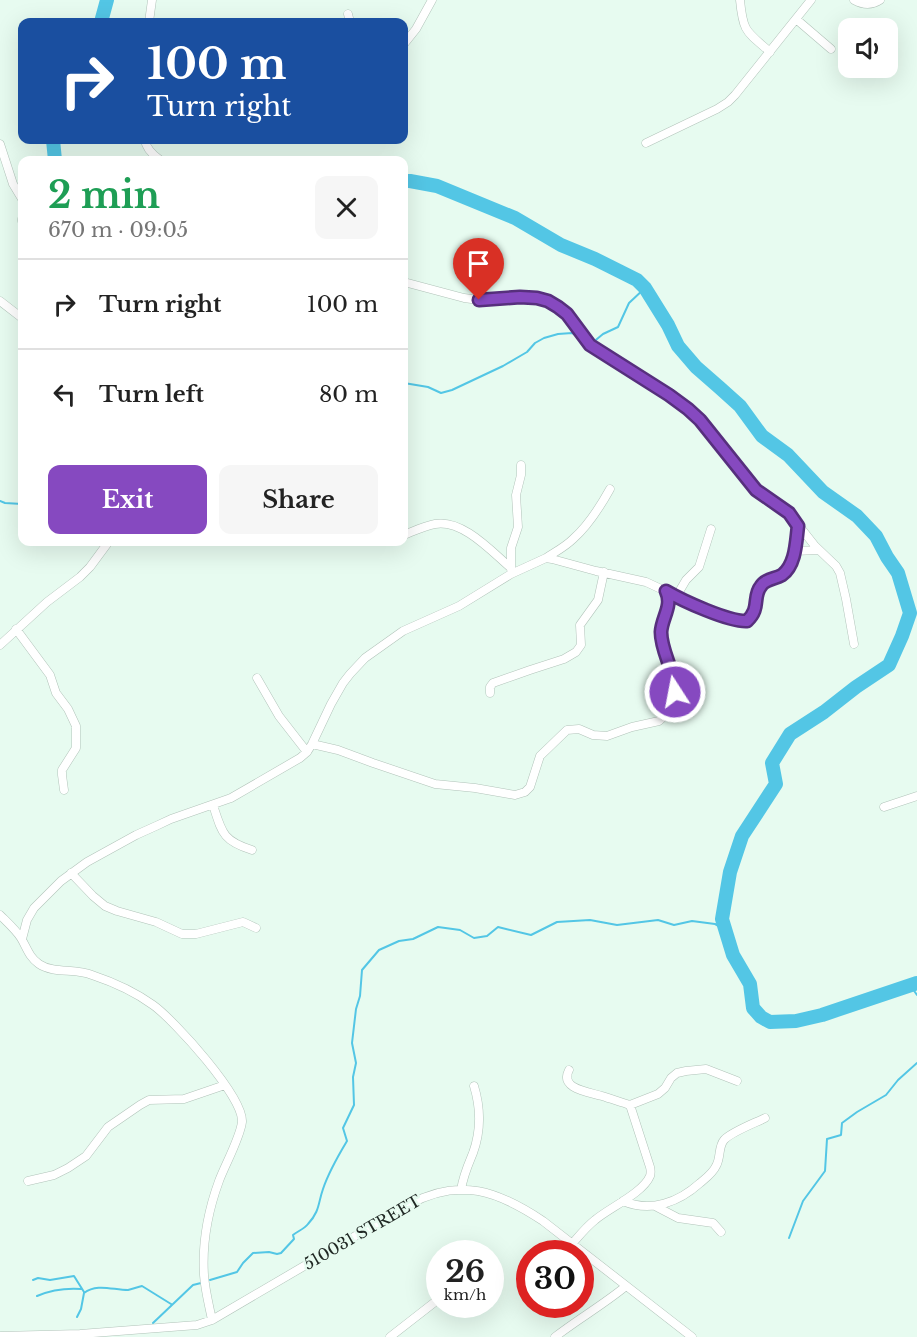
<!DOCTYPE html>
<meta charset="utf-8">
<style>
:root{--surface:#fff;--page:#f6f6f6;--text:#222;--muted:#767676;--line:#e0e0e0;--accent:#8649c0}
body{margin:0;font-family:"Libre Baskerville",serif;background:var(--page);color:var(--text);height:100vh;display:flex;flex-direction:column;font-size:22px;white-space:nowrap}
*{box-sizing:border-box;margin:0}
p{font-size:20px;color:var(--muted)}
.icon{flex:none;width:33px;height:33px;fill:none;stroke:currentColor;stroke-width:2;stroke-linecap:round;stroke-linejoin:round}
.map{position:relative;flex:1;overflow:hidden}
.panel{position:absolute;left:18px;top:156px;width:390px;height:390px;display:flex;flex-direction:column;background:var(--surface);border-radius:12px;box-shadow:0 6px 24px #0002}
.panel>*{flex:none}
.guide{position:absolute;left:18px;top:18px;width:390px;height:126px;border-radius:12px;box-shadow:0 6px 24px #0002;background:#1a4fa0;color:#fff;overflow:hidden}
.controls{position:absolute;left:838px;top:18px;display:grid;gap:12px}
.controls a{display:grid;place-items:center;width:60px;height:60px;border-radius:12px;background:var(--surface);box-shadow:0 6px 24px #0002;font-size:30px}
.speed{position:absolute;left:426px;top:1240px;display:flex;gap:12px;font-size:30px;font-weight:700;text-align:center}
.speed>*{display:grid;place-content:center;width:78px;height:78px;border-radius:50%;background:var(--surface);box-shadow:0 6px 24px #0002;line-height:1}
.speed small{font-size:15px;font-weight:400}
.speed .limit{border:9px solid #d22;background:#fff;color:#111}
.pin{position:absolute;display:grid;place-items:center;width:51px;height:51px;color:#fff;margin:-62px -26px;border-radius:50% 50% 50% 0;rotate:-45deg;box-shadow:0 0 6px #0007}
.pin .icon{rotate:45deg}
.me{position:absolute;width:66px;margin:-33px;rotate:349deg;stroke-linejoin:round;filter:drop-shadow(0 0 4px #0008)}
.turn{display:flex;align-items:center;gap:21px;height:126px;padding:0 30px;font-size:27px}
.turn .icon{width:78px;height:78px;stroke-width:2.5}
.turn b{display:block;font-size:42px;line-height:51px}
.round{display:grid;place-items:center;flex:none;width:63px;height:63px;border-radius:12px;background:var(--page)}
.headline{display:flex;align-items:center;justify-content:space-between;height:102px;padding:0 30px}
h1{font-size:36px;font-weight:700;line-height:45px;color:#1e9e55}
.action{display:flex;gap:12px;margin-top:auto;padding:12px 30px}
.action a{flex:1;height:69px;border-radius:12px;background:var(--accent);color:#fff;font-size:24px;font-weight:700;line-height:69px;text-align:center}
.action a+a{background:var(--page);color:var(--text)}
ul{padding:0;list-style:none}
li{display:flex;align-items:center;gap:18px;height:90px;padding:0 30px;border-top:2px solid var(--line)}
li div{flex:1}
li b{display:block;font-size:22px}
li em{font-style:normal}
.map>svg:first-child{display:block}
</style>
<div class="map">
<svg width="917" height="1337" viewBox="0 0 917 1337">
<rect width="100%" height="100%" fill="#e7fbf0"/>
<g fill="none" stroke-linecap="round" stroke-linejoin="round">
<path stroke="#53c6e5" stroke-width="2" d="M591,344L603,334L618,327L629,303L645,288
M404,383L428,387L441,393L452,390L503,366L527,352L535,343L544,338L558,334L572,333L578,337L583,343
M0,501L5,503L22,504
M910,985L917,995
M789,1238L803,1201L825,1171L827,1139L841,1135L842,1123L857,1112L886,1095L898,1080L917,1063
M33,1280L38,1278L50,1280L74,1276L84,1292
M210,1280L237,1272L243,1263L253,1253L269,1252L277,1254L281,1253L294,1239L293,1235C298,1231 304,1229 308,1224C320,1211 318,1203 323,1189C329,1171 338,1156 347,1141L343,1128L354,1105L353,1077L356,1063L352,1043L356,1009L360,996L362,970L379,950L399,941L413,939L438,927L460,930L474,938L487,936L498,927L531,935L557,922L590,920L617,925L658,920L674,925L692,921L715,924L726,930
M37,1296C51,1290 66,1288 81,1289
M77,1317L81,1309L84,1293C97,1283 113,1290 128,1290C132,1289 138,1287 142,1286L171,1304
M153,1323L193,1285L201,1283"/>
<path stroke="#53c6e5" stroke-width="14" d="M101,22L107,0
M53,140L55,160
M404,181H410L437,186L515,218L561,245L595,259L637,280L645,288L668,325L678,346L696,367L720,388L740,406L762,436L788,455L823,492L857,516L876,536L887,557L898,573L910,613L902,636L889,665L856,687L824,712L790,734L772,763L776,784L742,836L730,872L722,919L733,955L750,984L753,1008L761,1017L770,1022L796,1021L822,1015L917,983"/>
<defs>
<path id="minor" d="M740,0C743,32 746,31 770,52
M854,0C863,5 871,6 880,0
M348,14L350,22
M796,19L831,49
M149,22L152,0
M404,44L416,29L432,0
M145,140C146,149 153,155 160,160
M646,143L717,109L728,102L735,95L811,0
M0,144L13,184L22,199
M22,221V219
M404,282L464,298L479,300L520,297L537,298L548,301L567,314L589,345L669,395L688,409L700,420L756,490L789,513L815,546L836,566L840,573L846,599L854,644
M0,301L22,318
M404,535C414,531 424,526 435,524C463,519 492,552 511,568
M794,551L818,550
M546,558C555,552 565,547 573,539C589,525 600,507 610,489
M511,569V548L518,527L516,495L521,475V465
M676,597L686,580L699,567L711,529
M16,629L50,675L56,693L68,709L76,726V748L62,770V775L64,790
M0,645L47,602L80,577L90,567L107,544
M257,678L279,716L307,752
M490,693V687L493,683L530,670L564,659L576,652L581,645L580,625L598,600L604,572
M312,744L338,750L373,763L435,784L475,788L515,795L525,792L530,787L540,756L567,730L579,729L593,735L607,736L632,727L659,721L669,712L673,701L675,687L661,633L669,605L668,597L666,591
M213,805C222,833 223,841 252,850
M884,807L917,796
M71,873L93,896L105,906L117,911L156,922L182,934H196L243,922L256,928
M0,915C7,922 16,930 21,938C27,948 29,957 39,964C54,974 75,968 92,975C113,982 135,992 153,1005C174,1020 244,1097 242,1122C240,1138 225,1165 219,1181C208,1211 202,1243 204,1275C205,1290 209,1305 212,1320
M22,939L27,920L34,908L61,881L87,862L136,835L156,826L171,819L231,798L300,758L307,752L312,744L331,704L343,683L350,674L365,658L403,631L459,606L511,574L546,558L552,559L596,571L646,582L702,608L738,621H747C761,608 752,597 760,586C765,579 775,579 782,575C796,565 796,541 798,526
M569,1070C559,1089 589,1092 602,1096C611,1099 621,1102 630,1105
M28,1181L54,1175L68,1168L86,1156L108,1127L140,1105L149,1100L184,1099L225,1085
M461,1190C463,1176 468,1165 473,1153C481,1131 481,1109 474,1086
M623,1201C651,1213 679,1202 700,1183C706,1178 713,1173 716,1166C721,1158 718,1147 724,1140C731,1132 755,1123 765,1118
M655,1206L678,1218L713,1223L721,1232
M572,1244C579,1236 586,1227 595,1220C609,1208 643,1193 650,1176C651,1173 651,1171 650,1167L630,1105L658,1094L665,1088L671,1078L677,1073L686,1071L706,1069L737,1081
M465,1254V1251
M0,1336L80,1334L197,1325L212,1320L410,1204C460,1177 498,1191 543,1221L692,1337
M390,1337L440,1298
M555,1337C578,1319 603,1305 626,1286"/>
</defs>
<use href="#minor" stroke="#b1c3b9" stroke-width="9"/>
<use href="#minor" stroke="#fff" stroke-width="8"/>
</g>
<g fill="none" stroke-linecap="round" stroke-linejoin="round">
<defs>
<path id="route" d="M479,300L520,297L537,298L548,301L558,307L567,314L590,345L669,395L688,409L700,420L756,490L789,513L798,526C796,541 796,565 782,575C775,579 765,579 761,586C752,597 761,608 747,621C729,622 683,601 666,591C673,606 662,617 661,632C661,652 675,671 675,692"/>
</defs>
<use href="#route" stroke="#572f7d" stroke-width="15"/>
<use href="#route" stroke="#8649c0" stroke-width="10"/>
</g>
<g text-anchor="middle" stroke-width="5" stroke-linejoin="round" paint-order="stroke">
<g font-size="16" fill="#212925" stroke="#e7fbf0">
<text transform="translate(362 1232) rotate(-30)" y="6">510031 STREET</text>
</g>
</g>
</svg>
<div class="controls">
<a><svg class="icon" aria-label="sound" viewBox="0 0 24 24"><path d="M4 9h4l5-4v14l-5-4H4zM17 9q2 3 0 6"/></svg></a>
</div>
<div class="speed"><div>26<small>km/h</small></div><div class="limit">30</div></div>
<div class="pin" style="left:479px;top:300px;background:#d93025"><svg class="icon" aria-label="arrive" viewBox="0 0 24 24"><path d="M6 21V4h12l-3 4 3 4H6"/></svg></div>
<svg class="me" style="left:675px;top:692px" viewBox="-20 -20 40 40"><circle r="17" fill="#8649c0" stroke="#fff" stroke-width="3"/><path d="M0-11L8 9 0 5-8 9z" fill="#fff"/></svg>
<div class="guide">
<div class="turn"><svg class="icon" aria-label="right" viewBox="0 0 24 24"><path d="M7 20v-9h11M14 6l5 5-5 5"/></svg><div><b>100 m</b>Turn right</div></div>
</div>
<section class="panel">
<div class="headline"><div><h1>2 min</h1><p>670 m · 09:05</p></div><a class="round"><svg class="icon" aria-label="close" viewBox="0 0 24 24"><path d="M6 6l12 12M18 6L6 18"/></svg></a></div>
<ul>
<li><svg class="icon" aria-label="right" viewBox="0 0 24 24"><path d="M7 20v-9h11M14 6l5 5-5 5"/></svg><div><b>Turn right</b></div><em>100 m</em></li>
<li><svg class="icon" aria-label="left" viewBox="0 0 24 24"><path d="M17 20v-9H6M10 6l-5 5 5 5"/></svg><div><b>Turn left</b></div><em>80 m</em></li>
</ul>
<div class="action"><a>Exit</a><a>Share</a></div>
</section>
</div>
